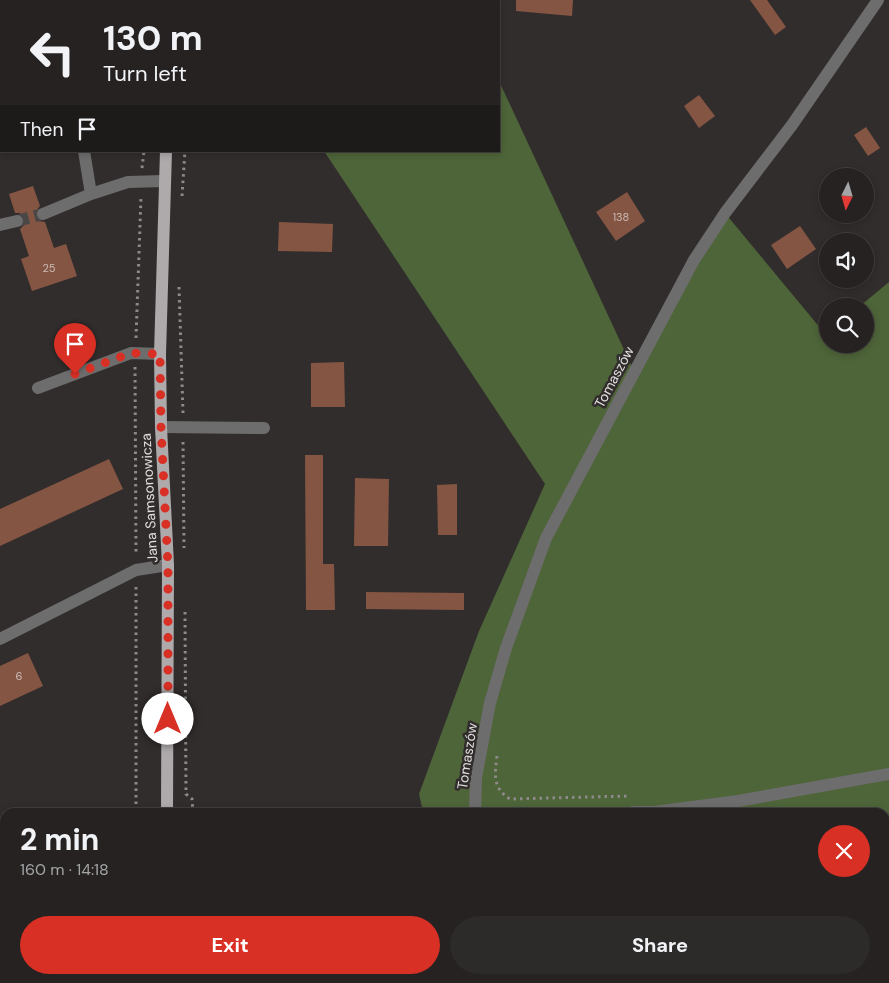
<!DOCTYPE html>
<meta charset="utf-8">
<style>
:root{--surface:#252221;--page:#2d2a2a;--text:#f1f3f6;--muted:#a3a4a5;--line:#423f3f;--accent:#d93025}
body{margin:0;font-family:"DM Sans",sans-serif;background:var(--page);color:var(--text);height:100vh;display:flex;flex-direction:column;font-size:19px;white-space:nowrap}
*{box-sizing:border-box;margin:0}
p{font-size:16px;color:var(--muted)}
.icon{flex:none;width:28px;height:28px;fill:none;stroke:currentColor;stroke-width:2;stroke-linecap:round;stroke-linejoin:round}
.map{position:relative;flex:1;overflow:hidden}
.sheet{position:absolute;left:0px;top:808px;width:890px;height:176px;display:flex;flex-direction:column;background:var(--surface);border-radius:15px 15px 0 0;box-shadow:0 2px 8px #0003,0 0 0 1px var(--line)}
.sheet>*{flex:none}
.top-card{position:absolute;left:0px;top:0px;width:500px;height:152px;box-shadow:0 2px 8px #0003,0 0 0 1px var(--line);background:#252221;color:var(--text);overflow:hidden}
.needle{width:32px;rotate:185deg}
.buttons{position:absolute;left:819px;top:168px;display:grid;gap:10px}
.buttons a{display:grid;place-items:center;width:55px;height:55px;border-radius:50%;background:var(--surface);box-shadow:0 2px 8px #0003,0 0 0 1px var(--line);font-size:25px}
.pin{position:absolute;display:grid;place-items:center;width:42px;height:42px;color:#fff;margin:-51px -21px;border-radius:50% 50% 50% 0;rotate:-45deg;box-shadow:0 0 5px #0007}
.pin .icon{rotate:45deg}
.me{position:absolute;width:55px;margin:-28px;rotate:0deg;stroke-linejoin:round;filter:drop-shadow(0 0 4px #0008)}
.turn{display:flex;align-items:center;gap:18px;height:105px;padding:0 20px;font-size:22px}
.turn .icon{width:65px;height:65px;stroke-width:2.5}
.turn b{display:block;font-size:35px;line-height:42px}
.then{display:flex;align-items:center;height:48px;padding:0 20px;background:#0003;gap:10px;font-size:19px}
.round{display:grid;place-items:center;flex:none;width:52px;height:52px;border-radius:26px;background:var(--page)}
.summary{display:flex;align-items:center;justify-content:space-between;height:85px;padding:0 20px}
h1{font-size:30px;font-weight:700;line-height:38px}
.cta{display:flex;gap:10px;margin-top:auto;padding:10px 20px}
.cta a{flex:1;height:58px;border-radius:30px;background:var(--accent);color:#fff;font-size:20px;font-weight:700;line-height:58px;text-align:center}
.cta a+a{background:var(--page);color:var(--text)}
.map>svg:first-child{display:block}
</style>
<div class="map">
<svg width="889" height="983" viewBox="0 0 889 983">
<rect width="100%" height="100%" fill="#312d2c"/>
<path fill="#4e6439" d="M499,81L634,371L725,213L826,335L827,334L828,344H865V306H860L889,282V983H624V979H885V812H423L419,794L479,631L545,484L324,151H499Z"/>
<path fill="#855543" d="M516,0H573L572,16L516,11Z
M750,0H767L786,27L775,35Z
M699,95L715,116L699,128L684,106Z
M866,127L880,148L868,156L854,135Z
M33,186L40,206L35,212L36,218L38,221L45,222L54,248L66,244L77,276L32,291L21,259L29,256L20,229L25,224V219L20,213H15L9,194Z
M627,192L645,221L616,241L596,212Z
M279,222L333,224L332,252L278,251Z
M800,226L816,249L787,269L771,245Z
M344,362L345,407H311V363Z
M305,455H323V564H334L335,610H306Z
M109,459L123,489L0,546V509Z
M355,478L389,479L388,546H354Z
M457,484V535H438L437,485Z
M366,592L464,593V610L366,609Z
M28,653L43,686L0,706V666Z"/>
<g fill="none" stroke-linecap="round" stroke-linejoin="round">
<path stroke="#4b4747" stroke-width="12" stroke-dasharray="12 6" stroke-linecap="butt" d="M17,221L43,214"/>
<path stroke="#8e8a8a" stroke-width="3" stroke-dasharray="2.5 4" stroke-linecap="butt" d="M60,1L69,0
M145,1V0
M195,1V0
M0,12H1
M142,168L144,151
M182,196L185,151
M179,287L183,413
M136,338L141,197
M135,367L136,555
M183,442L184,548
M136,587V812
M185,612L186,794L192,799L193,812
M497,756C495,774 492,788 510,799L629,796
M136,979V983
M186,983V979"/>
<path stroke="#6e6d6d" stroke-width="12" d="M0,31L1,30
M84,151L91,194
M43,214L91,194L128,182L164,181
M0,225L17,221
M38,388L131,353L160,354
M161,427L264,428
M0,639L136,570L168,565
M475,812L476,778L490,703L506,648L546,538L694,260L725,213L792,125L878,0
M633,812H654L738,801L889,774"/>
<path stroke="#aeaaac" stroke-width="12" d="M178,1V0
M166,151L160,354L161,427L168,565L167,812
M169,979V983"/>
</g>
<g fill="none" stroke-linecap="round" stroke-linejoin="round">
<path stroke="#d93025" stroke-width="9" stroke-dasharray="0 16.2" d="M75,374L131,353L160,354L161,427L168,566V719"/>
</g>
<g text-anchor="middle" stroke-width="5" stroke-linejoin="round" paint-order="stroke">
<g font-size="11" fill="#c9bbb6">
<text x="621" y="221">138</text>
<text x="49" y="272">25</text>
<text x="19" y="680">6</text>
</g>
<g font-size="14" fill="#e0dddd" stroke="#312d2c">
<text transform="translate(614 377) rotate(-62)" y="5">Tomaszów</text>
<text transform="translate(149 498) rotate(-93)" y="5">Jana Samsonowicza</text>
<text transform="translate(467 756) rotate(-81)" y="5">Tomaszów</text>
</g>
</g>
</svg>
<div class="buttons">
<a><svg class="needle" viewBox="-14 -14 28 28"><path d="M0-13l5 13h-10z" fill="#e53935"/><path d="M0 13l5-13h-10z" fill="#a3a4a5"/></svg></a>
<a><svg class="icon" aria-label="sound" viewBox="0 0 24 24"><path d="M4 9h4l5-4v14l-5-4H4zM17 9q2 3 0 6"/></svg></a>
<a><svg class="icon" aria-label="search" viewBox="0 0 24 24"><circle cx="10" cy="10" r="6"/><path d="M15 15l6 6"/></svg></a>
</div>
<div class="pin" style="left:75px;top:374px;background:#d93025"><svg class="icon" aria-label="arrive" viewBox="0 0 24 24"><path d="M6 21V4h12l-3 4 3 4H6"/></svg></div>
<svg class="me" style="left:168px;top:719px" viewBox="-20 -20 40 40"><circle r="19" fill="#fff"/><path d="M0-13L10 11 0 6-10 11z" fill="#d93025"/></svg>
<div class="top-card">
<div class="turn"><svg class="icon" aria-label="left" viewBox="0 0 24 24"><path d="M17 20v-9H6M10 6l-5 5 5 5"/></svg><div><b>130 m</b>Turn left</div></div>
<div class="then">Then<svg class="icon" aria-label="arrive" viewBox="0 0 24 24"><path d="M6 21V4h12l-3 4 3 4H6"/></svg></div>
</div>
<section class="sheet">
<div class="summary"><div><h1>2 min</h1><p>160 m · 14:18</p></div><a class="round" style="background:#d93025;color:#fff"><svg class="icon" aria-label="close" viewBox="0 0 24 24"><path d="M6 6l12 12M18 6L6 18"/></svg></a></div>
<div class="cta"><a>Exit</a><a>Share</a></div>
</section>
</div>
